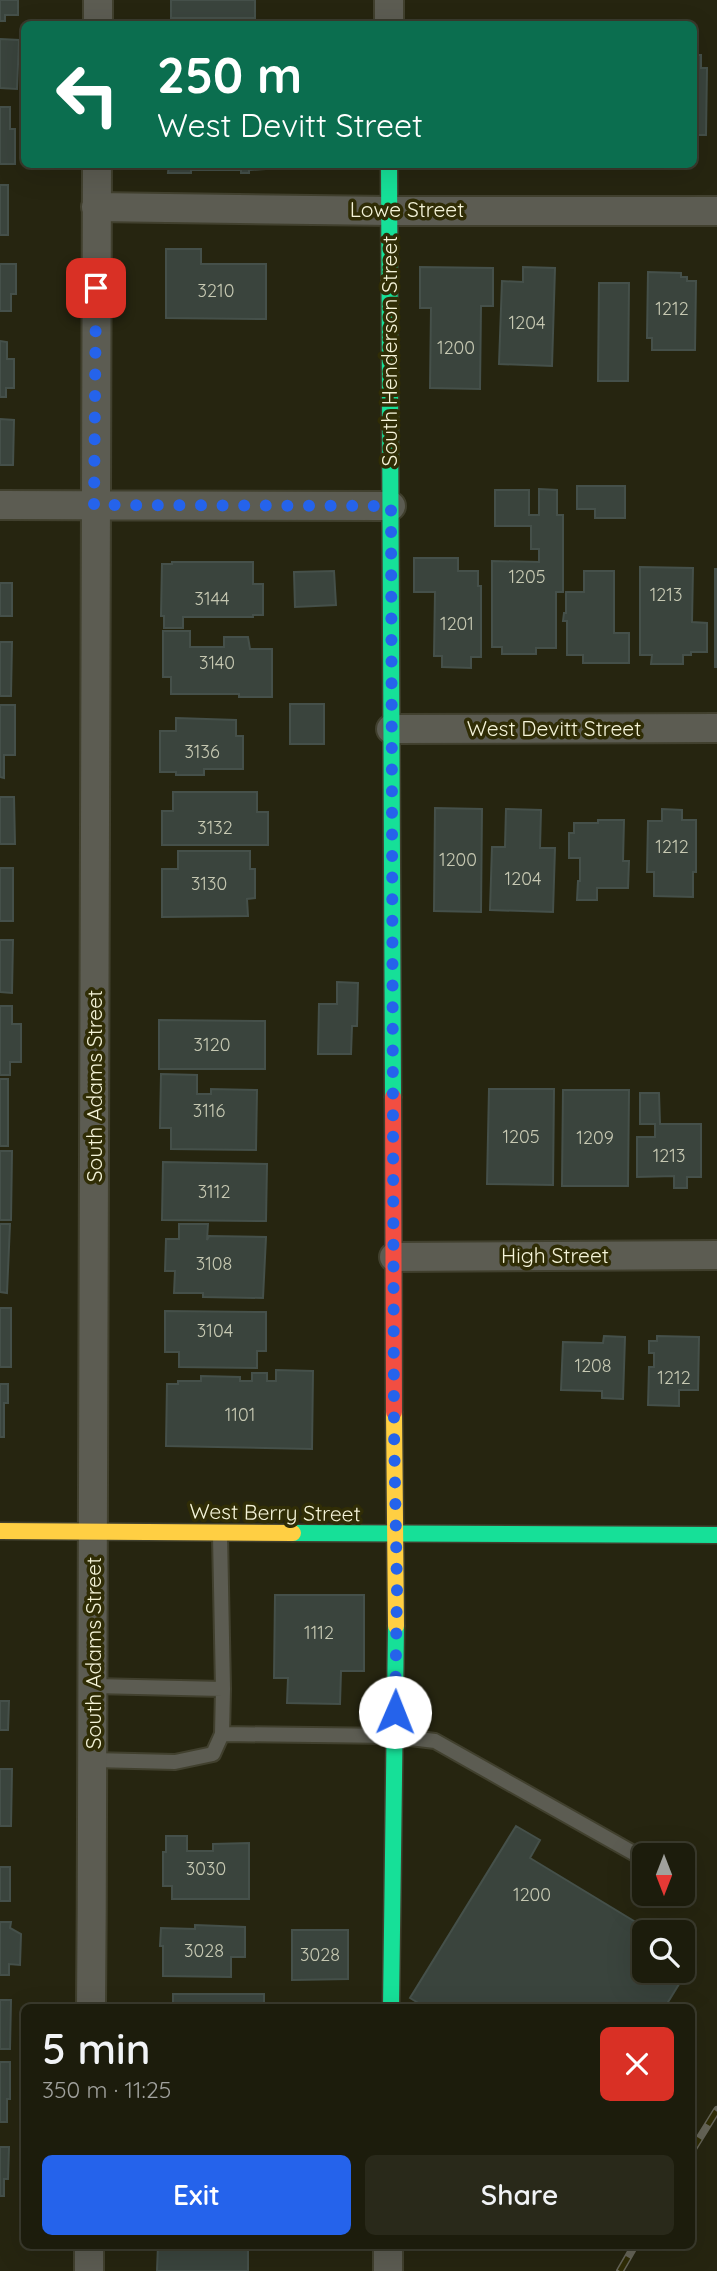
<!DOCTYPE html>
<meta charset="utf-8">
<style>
:root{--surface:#1c1c0c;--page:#29291a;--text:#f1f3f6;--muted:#a0a19d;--line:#3a3a2d;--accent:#2563eb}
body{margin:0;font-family:Quicksand,sans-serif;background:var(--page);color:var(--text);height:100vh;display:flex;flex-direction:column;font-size:26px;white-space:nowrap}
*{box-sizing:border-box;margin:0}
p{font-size:23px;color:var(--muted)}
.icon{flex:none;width:38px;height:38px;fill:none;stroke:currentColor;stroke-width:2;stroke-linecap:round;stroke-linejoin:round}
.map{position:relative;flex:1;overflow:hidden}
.panel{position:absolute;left:21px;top:2004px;width:674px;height:245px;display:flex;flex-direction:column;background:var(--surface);border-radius:10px;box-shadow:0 7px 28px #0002,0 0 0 2px var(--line)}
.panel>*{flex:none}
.guide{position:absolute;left:21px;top:21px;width:676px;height:147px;border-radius:10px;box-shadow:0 7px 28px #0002,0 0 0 2px var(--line);background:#0b6e4f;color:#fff;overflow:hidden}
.needle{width:46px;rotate:180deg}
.controls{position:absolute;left:632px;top:1843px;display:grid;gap:14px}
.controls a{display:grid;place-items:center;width:63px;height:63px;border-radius:10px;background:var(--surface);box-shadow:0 7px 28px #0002,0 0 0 2px var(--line);font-size:35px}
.pin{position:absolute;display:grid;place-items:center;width:60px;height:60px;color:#fff;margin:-30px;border-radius:14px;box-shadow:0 4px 10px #0006}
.me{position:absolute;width:77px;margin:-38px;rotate:1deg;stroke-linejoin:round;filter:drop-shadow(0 0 5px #0008)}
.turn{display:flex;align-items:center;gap:24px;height:147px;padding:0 21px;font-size:32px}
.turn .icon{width:91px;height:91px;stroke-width:2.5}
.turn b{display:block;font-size:49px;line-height:60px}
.round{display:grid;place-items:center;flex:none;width:74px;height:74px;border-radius:10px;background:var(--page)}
.headline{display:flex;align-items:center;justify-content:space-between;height:119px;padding:0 21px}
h1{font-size:42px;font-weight:600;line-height:52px}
.button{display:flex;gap:14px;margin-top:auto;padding:14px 21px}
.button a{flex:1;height:80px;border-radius:10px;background:var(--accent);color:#fff;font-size:28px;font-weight:600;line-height:80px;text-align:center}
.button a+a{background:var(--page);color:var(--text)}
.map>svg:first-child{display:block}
</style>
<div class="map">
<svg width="717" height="2271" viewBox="0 0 717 2271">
<rect width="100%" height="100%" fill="#262510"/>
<path fill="#3a443d" stroke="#45504a" stroke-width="2" d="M0,0H18V15H5V21H0Z
M171,0H255V18H171Z
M0,39L19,40L17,89L0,88Z
M693,55H701V68H707L706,135H693Z
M0,107H10V129H15V164H0Z
M169,164H281V168L249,170V173H241V170H191V173H168Z
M0,185H8V235H0Z
M166,249H201V264H266V319L166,318Z
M0,264H16V294H11V311H0Z
M420,267L493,268V306H481L480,389L430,388L431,308H420Z
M523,267L555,268L552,366L499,364L502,281L523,282Z
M648,272L681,273V277H687V281H696L695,350H652V338H647Z
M599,283H629L628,381H598Z
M0,341L7,342V359H14V388H6V397H0Z
M0,419L14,420L13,465H0Z
M577,486H625V518H595V509H577Z
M539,489L557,490V515H563V592H556V648H536V654H502V647H492V561L539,562V549H531V526H495V490H529V515H539Z
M414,558H458V571H478V586H481V657H471V668L442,667V656H434L435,592H414Z
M172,562H253V584H263V615H253V617H183V628H164V616H161L162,564H172Z
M640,567L693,568L692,622L707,623V652H691V655H683V664H651L652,655H640Z
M715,569H717V667H715Z
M334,571L336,605L295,607L294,572Z
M584,571H614V633H629V663H583V655H567V621H563L564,613H566V592H584Z
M0,583H12V616H0Z
M163,631H190V647H224V637H248L250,649H272V697H239V694H171V677H163Z
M0,642H12L11,696H0Z
M290,704H324V744H290Z
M0,705H15V755H4V778L0,777Z
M176,718L236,720V736H243V769H204V775H176V772H160V731H176Z
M173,792H257V812H268V845H162V811H173Z
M0,797H14L15,844H0Z
M435,808L482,809L481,912L434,911Z
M506,809L541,810L540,848H555L553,912L490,910L492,847H505Z
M662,809L682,810V820H696V872H693V897L654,896V872H647L648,821H662Z
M598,820H624L623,861H629L628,888H597V900H577L578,881H580V858H569V833H574V823H598Z
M178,851H250V869H255V898L247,899L248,916L162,917V869H178Z
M0,868H13V921H0Z
M0,940H13L12,993L0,992Z
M337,982L358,983L357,1026H352L351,1054H318L319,1004H337Z
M0,1006H12V1024H21V1062H10V1075H0Z
M159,1020L265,1021V1069H159Z
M161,1074L197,1075V1094H211V1089L257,1090L256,1150L171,1149V1128H160Z
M0,1079H8V1146H0Z
M489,1089H554L553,1185L487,1184Z
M563,1090H629L628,1186H562Z
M640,1093H659L660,1124H701V1177H687V1188H674V1176L637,1177V1137H655V1124H640Z
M0,1151H12L11,1220H0Z
M163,1162L267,1164L266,1221L162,1220Z
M0,1224H10L7,1293L0,1292Z
M179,1224H208L207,1240L209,1236L266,1237L263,1298L203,1297V1293H174L175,1271H165L166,1239H179Z
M0,1308H11V1367H0Z
M165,1311L266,1312V1351H257V1368L179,1367V1352H165Z
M604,1336L625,1337L623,1399L602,1398V1391L561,1390L563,1342L603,1343Z
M657,1336L699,1337L698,1390H679V1406L648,1405L649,1367H654V1353H649V1341H657Z
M276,1370L313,1371L312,1449L166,1446L167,1384H178V1381H201V1376L240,1377V1381H252V1373H267V1381H276Z
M0,1384H8V1403H4V1437H0Z
M275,1595H364V1671H341L340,1704L287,1703L288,1678H274Z
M0,1701H9L8,1730H0Z
M0,1769H12L11,1826H0Z
M516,1826L540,1840L530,1858L652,1932H644V1970H682V1950L695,1958L665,2007H425L410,1998Z
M166,1836H187V1851H213V1844L249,1843V1899H172V1886H163V1852H166Z
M0,1867H10V1901H0Z
M0,1922H11L10,1928L21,1934L20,1965L9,1964V1975H0Z
M195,1925L245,1927V1957H231V1977L163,1976V1946H160L161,1928L195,1929Z
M292,1930H348V1979L292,1980Z
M173,1994H264V2007H173Z
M0,2000H11L10,2049H0Z
M0,2062H10V2099H7V2122H0Z
M0,2147H9L8,2179H4V2196H0Z
M158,2245L248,2247V2271H157Z"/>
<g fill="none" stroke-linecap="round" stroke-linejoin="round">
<defs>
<path id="lane" d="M94,1686L223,1689L220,1535
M222,1734L394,1736L435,1741L644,1859
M93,1760L175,1762L213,1754L222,1734L223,1689"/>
<path id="street" d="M389,0V24
M98,24V0
M96,207L389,211H717
M0,505L391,506
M391,729L717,728
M394,1257L717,1255
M91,2007C96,1393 92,779 97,164
M89,2271V2245
M388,2271V2245"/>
<path id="fast" d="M389,164L393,1097
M293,1533L717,1535
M391,2007L396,1626"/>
<path id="slow" d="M394,1412L396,1626
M0,1531L293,1533"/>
<path id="jam" d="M393,1097L394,1412"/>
</defs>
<use href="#lane" stroke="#41402e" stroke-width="18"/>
<use href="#street" stroke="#41402e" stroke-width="32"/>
<use href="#fast" stroke="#41402e" stroke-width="19"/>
<use href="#slow" stroke="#41402e" stroke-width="19"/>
<use href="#jam" stroke="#41402e" stroke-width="19"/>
<use href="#lane" stroke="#5c5c52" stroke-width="14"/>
<use href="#street" stroke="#5c5c52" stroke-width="28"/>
<use href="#fast" stroke="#16e098" stroke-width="16"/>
<use href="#slow" stroke="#ffcf43" stroke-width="16"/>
<use href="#jam" stroke="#f24e42" stroke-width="16"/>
<defs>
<path id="rail" d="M691,2152L717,2110
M620,2271L635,2245"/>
</defs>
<use href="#rail" stroke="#656457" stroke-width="8"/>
<use href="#rail" stroke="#302d06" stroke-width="5" stroke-dasharray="16" stroke-linecap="butt"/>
</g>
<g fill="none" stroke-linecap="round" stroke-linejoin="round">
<path stroke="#2563eb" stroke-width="12" stroke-dasharray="0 21.6" d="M96,288L94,505L391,506L394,1431L397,1589L395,1712"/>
</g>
<g text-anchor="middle" stroke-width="7" stroke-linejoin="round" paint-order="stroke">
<g font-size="18" fill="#c6c8b2">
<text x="216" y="297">3210</text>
<text x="672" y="315">1212</text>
<text x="527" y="329">1204</text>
<text x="456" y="354">1200</text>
<text x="527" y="583">1205</text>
<text x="666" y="601">1213</text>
<text x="212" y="605">3144</text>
<text x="457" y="630">1201</text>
<text x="217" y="669">3140</text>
<text x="202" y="758">3136</text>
<text x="215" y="834">3132</text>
<text x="672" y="853">1212</text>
<text x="458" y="866">1200</text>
<text x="523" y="885">1204</text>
<text x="209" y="890">3130</text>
<text x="212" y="1051">3120</text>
<text x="209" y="1117">3116</text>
<text x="521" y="1143">1205</text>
<text x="595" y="1144">1209</text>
<text x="669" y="1162">1213</text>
<text x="214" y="1198">3112</text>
<text x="214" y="1270">3108</text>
<text x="215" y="1337">3104</text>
<text x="593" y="1372">1208</text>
<text x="674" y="1384">1212</text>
<text x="240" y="1421">1101</text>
<text x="319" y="1639">1112</text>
<text x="206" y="1875">3030</text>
<text x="532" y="1901">1200</text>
<text x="204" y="1957">3028</text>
<text x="320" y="1961">3028</text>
</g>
<g font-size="21" fill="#f5f4d9" stroke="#302d06">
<text x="407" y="217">Lowe Street</text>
<text transform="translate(390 351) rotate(-90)" y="7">South Henderson Street</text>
<text x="554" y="736">West Devitt Street</text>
<text transform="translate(95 1086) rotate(-90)" y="7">South Adams Street</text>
<text x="555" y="1263">High Street</text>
<text transform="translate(275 1513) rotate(1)" y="7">West Berry Street</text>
<text transform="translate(94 1653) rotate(-90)" y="7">South Adams Street</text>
</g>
</g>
</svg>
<div class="controls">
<a><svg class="needle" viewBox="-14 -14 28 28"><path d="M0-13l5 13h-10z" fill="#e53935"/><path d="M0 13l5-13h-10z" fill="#a0a19d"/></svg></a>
<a><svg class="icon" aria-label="search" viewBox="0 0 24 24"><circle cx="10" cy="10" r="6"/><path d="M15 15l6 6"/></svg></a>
</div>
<div class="pin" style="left:96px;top:288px;background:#d93025"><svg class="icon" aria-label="arrive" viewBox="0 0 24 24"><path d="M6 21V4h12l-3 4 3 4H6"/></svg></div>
<svg class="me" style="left:395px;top:1712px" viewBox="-20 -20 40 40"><circle r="19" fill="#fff"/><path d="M0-13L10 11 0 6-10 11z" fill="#2563eb"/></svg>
<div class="guide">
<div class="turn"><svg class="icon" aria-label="left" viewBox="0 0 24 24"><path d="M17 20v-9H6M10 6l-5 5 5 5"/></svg><div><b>250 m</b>West Devitt Street</div></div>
</div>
<section class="panel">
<div class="headline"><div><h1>5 min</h1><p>350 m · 11:25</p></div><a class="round" style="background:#d93025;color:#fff"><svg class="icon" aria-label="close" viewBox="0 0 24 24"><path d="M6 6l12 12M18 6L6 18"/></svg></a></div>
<div class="button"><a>Exit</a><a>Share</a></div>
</section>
</div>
